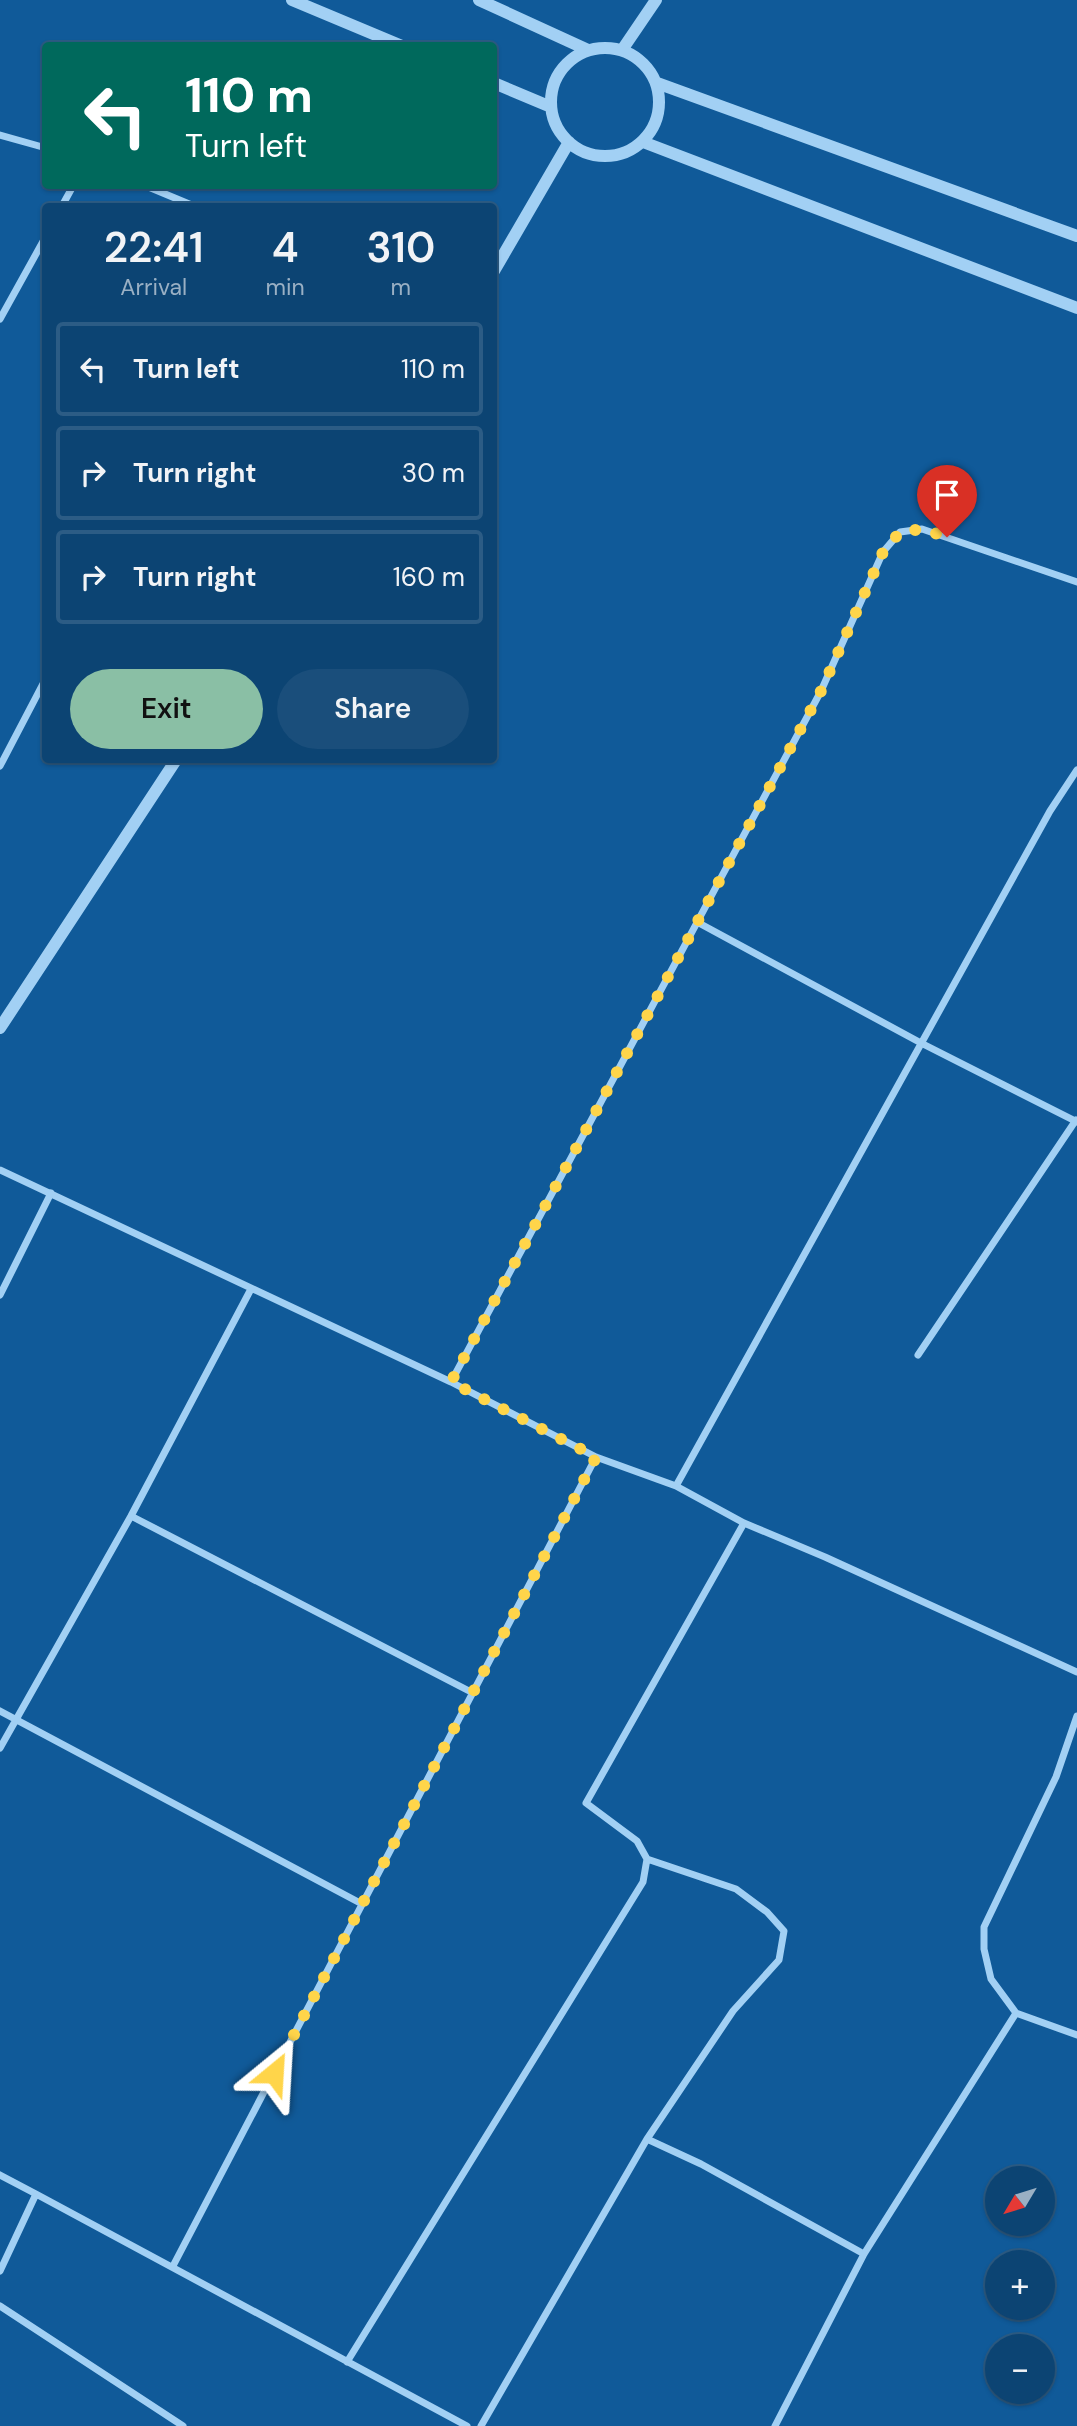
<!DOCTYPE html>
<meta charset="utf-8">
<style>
:root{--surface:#0c4473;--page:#1a4e7b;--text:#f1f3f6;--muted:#9ab0c4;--line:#2c5c85;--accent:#8abfa5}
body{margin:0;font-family:"DM Sans",sans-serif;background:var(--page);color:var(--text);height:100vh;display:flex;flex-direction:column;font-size:26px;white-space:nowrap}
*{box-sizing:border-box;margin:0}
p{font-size:23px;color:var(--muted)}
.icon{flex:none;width:38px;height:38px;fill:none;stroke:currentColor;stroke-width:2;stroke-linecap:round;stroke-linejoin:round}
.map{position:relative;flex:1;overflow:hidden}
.details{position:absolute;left:42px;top:203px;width:455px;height:560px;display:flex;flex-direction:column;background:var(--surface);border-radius:7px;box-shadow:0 2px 5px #0004,0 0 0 2px var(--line)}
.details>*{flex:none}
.guide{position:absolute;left:42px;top:42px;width:455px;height:147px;border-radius:7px;box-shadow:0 2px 5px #0004,0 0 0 2px var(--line);background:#00695c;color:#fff;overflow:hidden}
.needle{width:46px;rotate:232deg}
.tools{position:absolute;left:985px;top:2166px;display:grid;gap:14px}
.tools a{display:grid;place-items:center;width:70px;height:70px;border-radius:50%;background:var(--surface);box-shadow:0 2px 5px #0004,0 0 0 2px var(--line);font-size:35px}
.pin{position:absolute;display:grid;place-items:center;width:60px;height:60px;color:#fff;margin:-72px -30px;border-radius:50% 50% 50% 0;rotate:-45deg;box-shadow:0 0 7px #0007}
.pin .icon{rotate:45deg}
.me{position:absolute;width:77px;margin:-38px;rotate:27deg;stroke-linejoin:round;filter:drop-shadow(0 0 5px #0008)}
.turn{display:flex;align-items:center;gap:24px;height:147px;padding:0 28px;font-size:32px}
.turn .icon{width:91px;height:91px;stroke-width:2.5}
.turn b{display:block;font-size:49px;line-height:60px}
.eta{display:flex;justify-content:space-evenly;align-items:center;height:119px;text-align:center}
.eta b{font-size:42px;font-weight:600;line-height:49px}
.primary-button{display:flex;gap:14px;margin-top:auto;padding:14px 28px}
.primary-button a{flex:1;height:80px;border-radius:42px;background:var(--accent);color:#111;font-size:28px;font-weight:600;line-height:80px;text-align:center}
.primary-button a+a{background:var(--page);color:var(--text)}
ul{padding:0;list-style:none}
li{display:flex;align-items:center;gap:21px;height:94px;margin:0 14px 10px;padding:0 14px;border:4px solid var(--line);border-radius:7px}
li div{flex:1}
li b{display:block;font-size:26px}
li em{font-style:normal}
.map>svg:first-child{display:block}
</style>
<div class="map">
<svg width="1077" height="2426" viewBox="0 0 1077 2426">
<rect width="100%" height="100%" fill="#105a99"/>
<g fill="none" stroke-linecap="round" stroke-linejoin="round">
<path stroke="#a2d0f4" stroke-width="7" d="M0,135L46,148
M146,186L194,206
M62,206L73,186
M0,319L46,236
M0,766L46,678
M697,922L921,1043L1077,1122
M0,1170L451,1382L596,1457L676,1486L744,1523L825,1557L1077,1672
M0,1295L51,1193
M918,1355L1076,1120
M451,1382L821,691L883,552L900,532L922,529L1077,582
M676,1486L1050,811L1077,770
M131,1516L473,1693
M0,1711L362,1904
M1077,1716L1056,1777L984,1927V1949L991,1979L1016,2013L1077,2035
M0,1748L131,1516L251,1289
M647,2139L701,2164L864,2254
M0,2175L36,2194L0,2271
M36,2194L467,2426
M173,2266L596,1457
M0,2306L183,2426
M347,2362L643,1882L647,1859L637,1841L586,1803L744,1523
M481,2426L647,2139L733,2011L779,1960L784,1931L767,1912L736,1889L647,1859
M775,2426L864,2254L1016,2013"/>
<path stroke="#a2d0f4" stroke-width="12" d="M292,0L402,46
M479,0L588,50
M551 102a54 54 0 1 1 108 0a54 54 0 1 1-108 0Z
M622,50L656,0
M494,83L551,107
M657,83L1077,236
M643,142L1077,308
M494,271L569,142
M0,1028L176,760"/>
</g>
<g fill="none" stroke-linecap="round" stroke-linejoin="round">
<path stroke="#ffd54a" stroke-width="12" stroke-dasharray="0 21.6" d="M274,2073L596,1457L451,1382L821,691L883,552L900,532L922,529L947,537"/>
</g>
</svg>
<div class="tools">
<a><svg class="needle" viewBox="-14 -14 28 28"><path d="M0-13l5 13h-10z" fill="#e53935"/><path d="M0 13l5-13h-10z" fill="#9ab0c4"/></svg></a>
<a>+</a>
<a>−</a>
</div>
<div class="pin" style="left:947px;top:537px;background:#d93025"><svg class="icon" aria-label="arrive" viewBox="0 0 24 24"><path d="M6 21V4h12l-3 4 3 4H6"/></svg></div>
<svg class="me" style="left:274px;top:2073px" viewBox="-20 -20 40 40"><path d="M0-17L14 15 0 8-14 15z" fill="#ffd54a" stroke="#fff" stroke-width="4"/></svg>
<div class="guide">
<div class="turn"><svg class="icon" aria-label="left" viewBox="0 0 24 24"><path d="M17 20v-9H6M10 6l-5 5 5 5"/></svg><div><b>110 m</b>Turn left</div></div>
</div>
<section class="details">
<div class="eta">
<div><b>22:41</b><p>Arrival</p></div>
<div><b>4</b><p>min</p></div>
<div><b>310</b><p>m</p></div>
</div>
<ul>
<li><svg class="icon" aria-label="left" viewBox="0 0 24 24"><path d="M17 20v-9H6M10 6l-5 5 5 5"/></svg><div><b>Turn left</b></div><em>110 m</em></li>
<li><svg class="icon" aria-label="right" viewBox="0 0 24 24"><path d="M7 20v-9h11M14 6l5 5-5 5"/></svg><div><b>Turn right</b></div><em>30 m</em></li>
<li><svg class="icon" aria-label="right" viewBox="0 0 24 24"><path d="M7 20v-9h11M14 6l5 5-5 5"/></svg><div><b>Turn right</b></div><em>160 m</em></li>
</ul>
<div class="primary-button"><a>Exit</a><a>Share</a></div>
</section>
</div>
